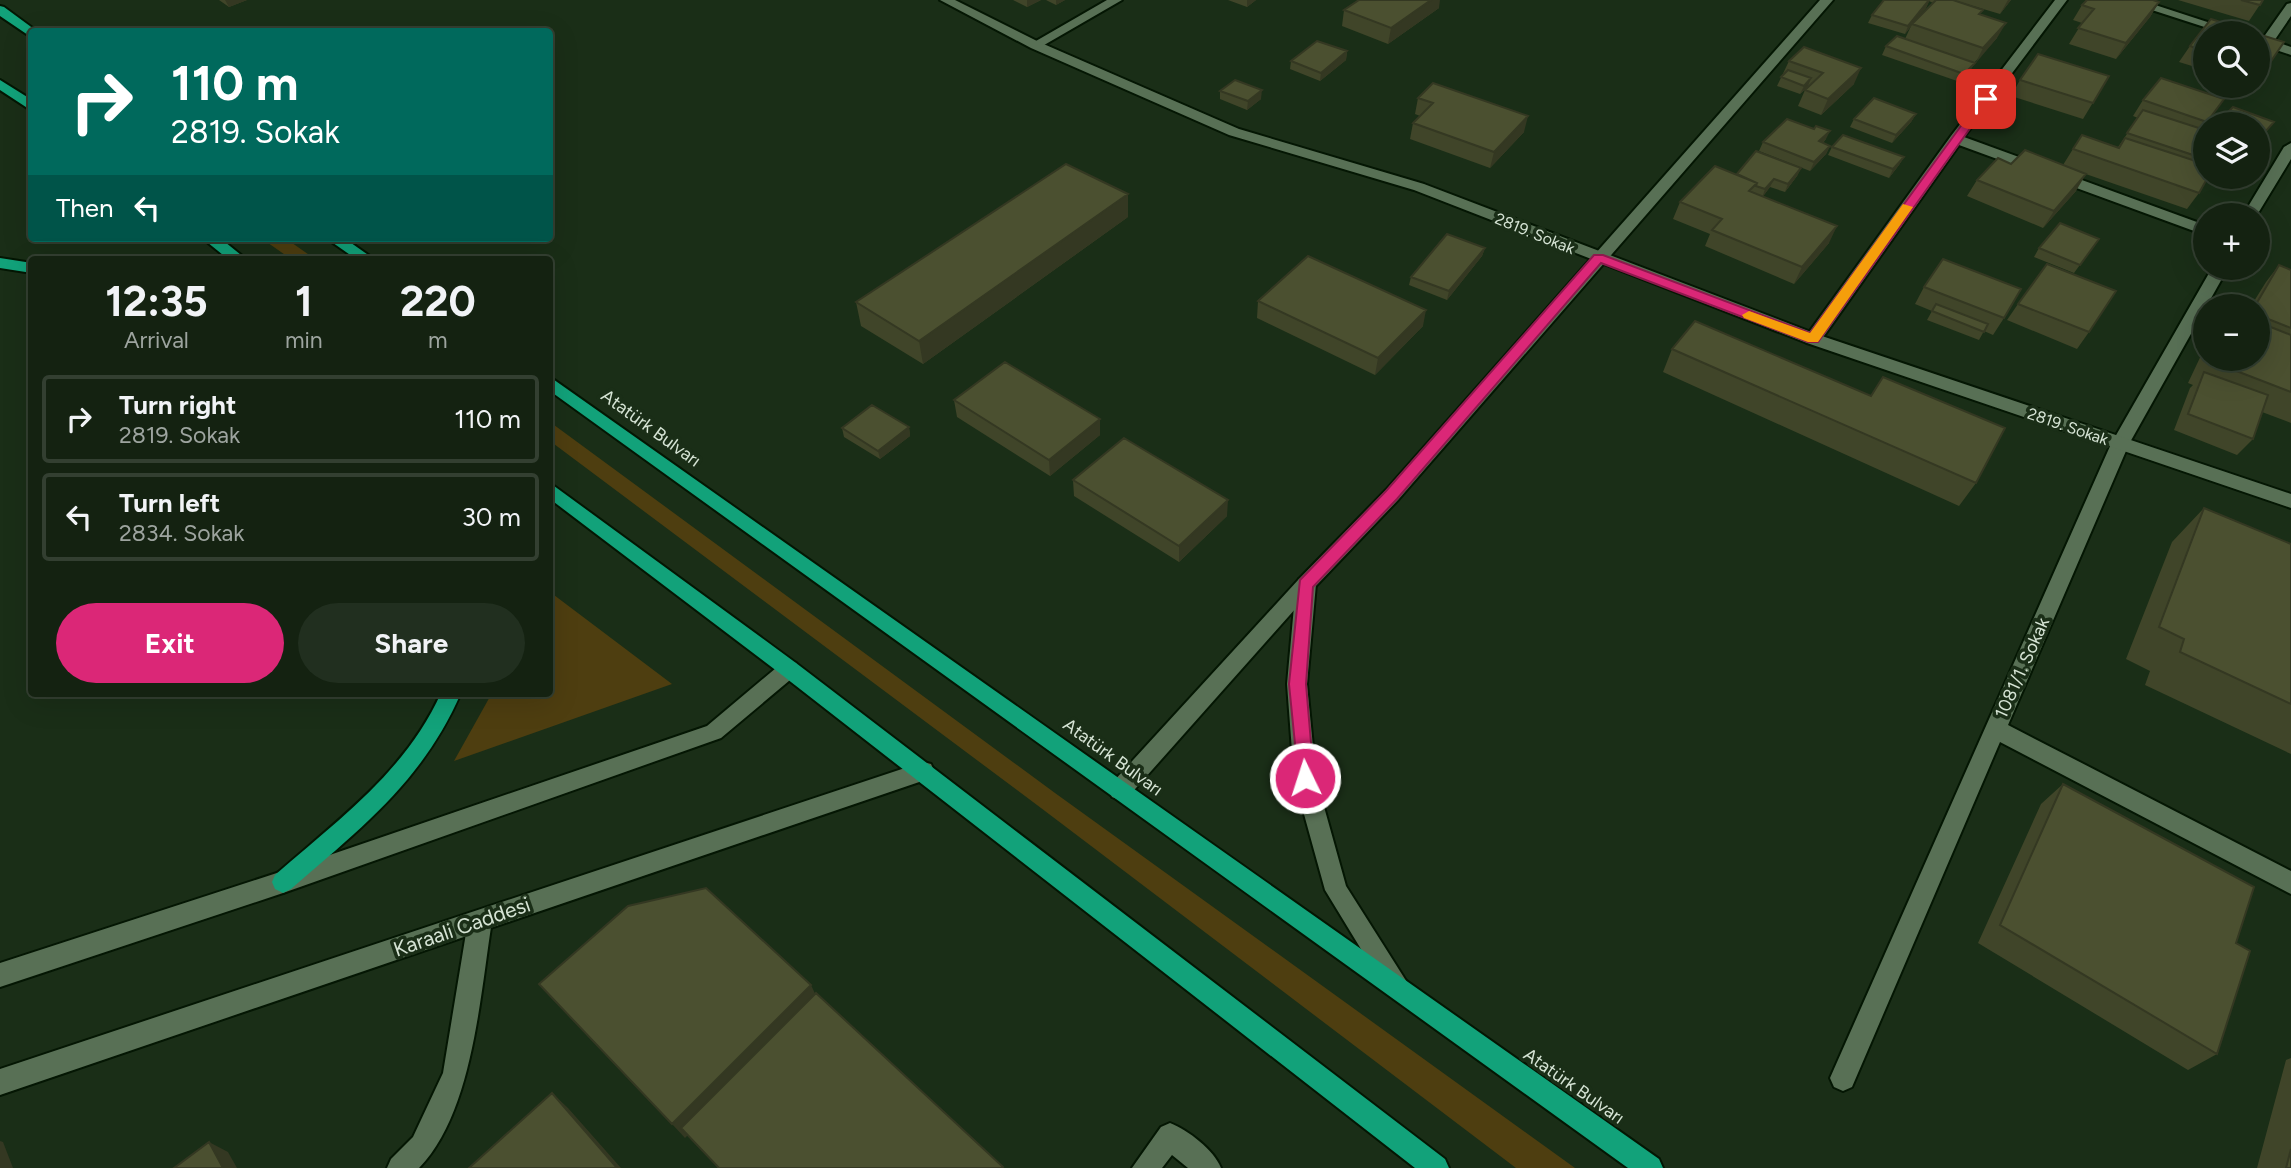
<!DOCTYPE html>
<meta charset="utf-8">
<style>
:root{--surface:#142211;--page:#212f1f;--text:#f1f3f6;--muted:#9da49f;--line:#333f31;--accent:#db2777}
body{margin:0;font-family:Figtree,sans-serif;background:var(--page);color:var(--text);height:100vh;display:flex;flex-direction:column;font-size:26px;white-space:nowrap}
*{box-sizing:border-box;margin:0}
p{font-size:23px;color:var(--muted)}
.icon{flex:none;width:38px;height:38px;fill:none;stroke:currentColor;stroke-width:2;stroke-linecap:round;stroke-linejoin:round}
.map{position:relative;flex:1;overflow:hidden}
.drawer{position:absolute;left:28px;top:256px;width:525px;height:441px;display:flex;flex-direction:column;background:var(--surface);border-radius:7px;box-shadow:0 7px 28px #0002,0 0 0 2px var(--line)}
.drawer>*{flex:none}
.top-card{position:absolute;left:28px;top:28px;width:525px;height:214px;border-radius:7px;box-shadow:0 7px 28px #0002,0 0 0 2px var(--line);background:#00695c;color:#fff;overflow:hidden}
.controls{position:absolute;left:2193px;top:21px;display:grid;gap:14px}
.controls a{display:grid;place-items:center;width:77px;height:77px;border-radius:50%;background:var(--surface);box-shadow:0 7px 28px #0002,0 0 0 2px var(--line);font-size:35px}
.pin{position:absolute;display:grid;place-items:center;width:60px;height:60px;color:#fff;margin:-30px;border-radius:14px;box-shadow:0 4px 10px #0006}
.me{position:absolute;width:77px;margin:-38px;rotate:356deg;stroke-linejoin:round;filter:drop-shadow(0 0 5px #0008)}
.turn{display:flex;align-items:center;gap:24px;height:147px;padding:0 28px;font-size:32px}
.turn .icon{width:91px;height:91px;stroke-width:2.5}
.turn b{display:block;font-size:49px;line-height:60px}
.then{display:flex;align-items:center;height:66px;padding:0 28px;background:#0003;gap:14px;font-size:26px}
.eta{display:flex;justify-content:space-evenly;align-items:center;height:119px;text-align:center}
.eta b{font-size:42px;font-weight:700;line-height:49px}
.cta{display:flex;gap:14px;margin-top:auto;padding:14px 28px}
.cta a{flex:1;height:80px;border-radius:42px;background:var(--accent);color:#fff;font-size:28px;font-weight:700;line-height:80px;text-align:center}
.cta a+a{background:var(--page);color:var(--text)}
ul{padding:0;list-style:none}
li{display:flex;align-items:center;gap:21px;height:88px;margin:0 14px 10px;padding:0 14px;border:4px solid var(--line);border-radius:7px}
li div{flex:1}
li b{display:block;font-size:26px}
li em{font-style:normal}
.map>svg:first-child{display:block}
</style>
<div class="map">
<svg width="2291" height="1168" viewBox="0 0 2291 1168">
<rect width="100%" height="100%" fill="#1a2e17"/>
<path fill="#4e3e10" d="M261,238H285L315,259H291Z
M550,422L1055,793L1575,1168H1516L1041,808L550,441Z
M550,592L672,684L454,761L492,693H550Z"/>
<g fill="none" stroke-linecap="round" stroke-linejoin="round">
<defs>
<path id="minor" d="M1107,0H1122L1039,48L1029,45Z
M2055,0H2067L1964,137L2205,225V235L1959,145L1819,343H1807V335L1951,136Z
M2121,0H2140L2241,33H2223Z
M2291,3V16L2274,41L2291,47V55L2258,44V36L2263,38L2287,4Z
M2291,143V159L2257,215H2243L2284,147Z
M2212,268H2228L2129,444L2008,725L2291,871V894L2000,742L1852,1087L1843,1091L1834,1087L1830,1078L1834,1069L2111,444Z
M1306,577L1313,579L1316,584L1307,684L1316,778L1346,886L1410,987L1407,995L1398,999L1389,995L1325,890L1294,778L1287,684L1296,584L1299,579Z
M480,910L488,913L492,921C480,995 473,1113 419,1168H387L391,1159L413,1137L443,1073L468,921L472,913Z
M1170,1123C1188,1130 1214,1150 1221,1168H1188L1172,1155L1162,1168H1132L1161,1127Z"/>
<path id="tertiary" d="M1820,0H1833L1398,500L1313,589L1128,797L1120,800L1112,797L1109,790L1112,783L1299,579L1386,490Z"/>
<path id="secondary" d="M940,0H955L1039,42L1239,129L1424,184L1819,335L2291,494V508L1807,343L1414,190L1229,135L1031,48Z
M789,661L796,663L799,669L796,675L721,738L283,893L0,987V963L283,871L707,726L782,663Z
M923,762L931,764L934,771L931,778L0,1095V1069Z"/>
<path id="trunk" d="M0,6L4,7L38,32L28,35L0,16Z
M0,80L32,100V111L0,90Z
M202,238H220L246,259H228Z
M326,238H344L374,259H356Z
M0,258L32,263V273L0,268Z
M550,377L1659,1159L1663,1168H1628L550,391Z
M550,483L796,663L1445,1159L1449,1168H1415L782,675L550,499Z
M441,693H461C422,782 362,827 291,889L283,893L275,889L272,882L275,875C338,820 406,771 441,693Z"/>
</defs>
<use href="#minor" stroke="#041603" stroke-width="4"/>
<use href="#tertiary" stroke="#041603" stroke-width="4"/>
<use href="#secondary" stroke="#041603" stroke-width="4"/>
<use href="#trunk" stroke="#041603" stroke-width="4"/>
<use href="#minor" fill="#587055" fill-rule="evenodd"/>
<use href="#tertiary" fill="#587055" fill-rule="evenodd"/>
<use href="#secondary" fill="#587055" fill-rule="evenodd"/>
<use href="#trunk" fill="#12a27a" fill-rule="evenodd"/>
</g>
<path fill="#404529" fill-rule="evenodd" d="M219,0H247L229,7Z
M1013,0H1041L1027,7Z
M1046,0H1065L1056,5Z
M1228,0H1256L1247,7Z
M1884,0H1953L1980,14L1997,38L1974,63L1970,71L1960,82L1882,55L1886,46L1905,39L1911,26L1905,34L1868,23L1872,15ZM1929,1L1933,3L1916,20L1926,8Z
M1953,0H2011L2000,14Z
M2178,0H2263L2249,21Z
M2159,2L2150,17L2116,59L2069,44L2082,23L2073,20L2082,5Z
M1439,8L1388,44L1342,26L1344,10Z
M2205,33V70L2179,62L2190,46Z
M2258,34L2284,42L2258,80Z
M1347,51L1346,60L1320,81L1290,69L1291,61Z
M1789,61L1854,84L1821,115L1798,106L1805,90L1809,86L1800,94L1777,86Z
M2109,76L2083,119L2011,96L2020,80Z
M1220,91L1261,99L1247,110L1220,99Z
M1418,98L1524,132L1490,168L1410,139L1413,123L1420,116L1415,114Z
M2224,99L2202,129L2205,130V177L2199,193L2187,209L2077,171L2076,191L2043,228L1967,196L1977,180L2011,164L2063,165L2073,149L2118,147L2138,118L2133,116L2143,100Z
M1916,114L1911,122L1892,143L1850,127L1854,119Z
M2224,116L2274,122L2259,140H2258V124H2218Z
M1826,139L1823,143L1830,146L1826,154L1810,171L1759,151L1763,142Z
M1832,147L1904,157L1899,165L1889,178L1828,155Z
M1801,168L1797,176L1785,192L1770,187L1763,196L1829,243L1794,284L1705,246L1710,234L1673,219L1680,202L1737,174Z
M1128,217L923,364L861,326L856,302Z
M2093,247L2074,273L2034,257L2039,248Z
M1485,248L1482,256L1447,300L1409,285L1411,277Z
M2279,265L2291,270V423L2262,412L2253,439L2237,455L2174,430L2190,388L2193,385L2188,383L2205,347V359H2258V306H2251L2266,282Z
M1924,287L2004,318L1993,335L1984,331L1979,340L1927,320L1932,311L1915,304Z
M1258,301L1423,326L1375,375L1257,318Z
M2018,304L2089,332L2077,349L2007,320Z
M1672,349L1871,396L1976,483L1959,506L1663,372Z
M954,400L1100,435L1050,476L957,417Z
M909,427L910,436L880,459L844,437L842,428Z
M1073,480L1227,516L1179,562L1074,496Z
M2204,508L2291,544V754L2145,685L2150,671L2126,659L2172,542Z
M2063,784L2236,943L2217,1054L2188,1070L1978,943L2041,804Z
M2291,1058V1168H2257L2286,1060Z"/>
<path fill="#343822" d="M225,0H247L229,7Z
M1027,0H1041L1027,7Z
M1056,0H1065L1056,5Z
M1247,0H1256L1247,7Z
M1431,0H1440L1439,8L1388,44L1391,28Z
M1930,0L1926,8L1905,34L1908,26Z
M2008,0H2011L2000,14Z
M2159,2L2150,17L2116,59L2126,43Z
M2006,23L1997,38L1975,64L1983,48Z
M1347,51L1346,60L1320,81L1321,73Z
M1975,63L1970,71L1960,82L1964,74Z
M1861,68L1854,84L1821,115L1828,99Z
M1811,78L1808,86L1800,94L1804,86Z
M1262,90L1261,99L1247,110L1248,101Z
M1916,114L1911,122L1892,143L1896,135Z
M1528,116L1524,132L1490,168L1494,152Z
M1830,131L1826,139L1816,150L1819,141Z
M1830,146L1826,154L1810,171L1814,162Z
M1904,157L1899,165L1889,178L1893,169Z
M1801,168L1797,176L1785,192L1788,184Z
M2086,174L2076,191L2043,228L2054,211Z
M1774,179L1770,187L1762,198L1765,189Z
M1128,194V217L923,364L919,341Z
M1837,226L1829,243L1794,284L1802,267Z
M1485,248L1482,256L1447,300L1449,291Z
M1426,310L1423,326L1375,375L1378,358Z
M1100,419V435L1050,476L1049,460Z
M909,427L910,436L880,459L878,451Z
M1228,500L1227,516L1179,562V546Z
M811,985L819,1002L685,1138L672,1124Z
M552,1093L568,1108L621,1168H617Z
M0,1141L3,1142L13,1168H0Z
M209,1142L228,1152L237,1168H223Z"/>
<path fill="#4b5030" stroke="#343822" stroke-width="2" d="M1359,0H1431L1391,28L1344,10Z
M1884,0H1929L1908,26L1872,15Z
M1936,0H1953L1983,10L1979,14L2006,23L1983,48L1912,24Z
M2087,0H2153L2159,2L2126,43L2078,28L2094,9L2082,5Z
M2241,0H2263L2260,5Z
M2211,19L2255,33H2205V51L2190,46Z
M2258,34L2284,42L2265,70L2258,68Z
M1897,36L1975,63L1964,74L1886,46Z
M1317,41L1347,51L1321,73L1291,61Z
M1804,47L1861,68L1828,99L1805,90L1823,73L1789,61Z
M2038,54L2109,76L2093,103L2020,80Z
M1788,70L1811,78L1804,86L1781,77Z
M2161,78L2224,99L2207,122L2143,100Z
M1235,80L1262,90L1248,101L1220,91Z
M1433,83L1528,116L1494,152L1413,123L1433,103L1418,98Z
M1874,98L1916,114L1896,135L1854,119Z
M2233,107L2274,122L2265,132L2258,129V124H2245L2224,116Z
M2143,110L2205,130V159L2127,133Z
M1787,119L1814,129L1816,126L1830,131L1819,141L1830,146L1814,162L1763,142Z
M1843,135L1904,157L1893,169L1832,147Z
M2082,135L2119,148L2125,138L2205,164V177H2208L2199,193L2073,149Z
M2025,150L2086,174L2054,211L1977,180L1998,158L2011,164Z
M1756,151L1801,168L1788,184L1774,179L1765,189L1756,186L1757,183L1737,174Z
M1066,164L1128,194L919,341L856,302Z
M1715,166L1757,183L1749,191L1837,226L1802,267L1712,230L1722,219L1680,202Z
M2060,223L2099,239L2080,265L2039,248Z
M1447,234L1485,248L1449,291L1411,277Z
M1308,256L1426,310L1378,358L1258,301Z
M1943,259L2021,289L2004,318L1924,287Z
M2047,264L2116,291L2089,332L2018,304Z
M2279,265L2291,270V328L2258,315V306H2255Z
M1936,304L1988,324L1984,332L1932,311Z
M1695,321L1871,396L1883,377L2005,428L1976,483L1672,349Z
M2258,322L2291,335V392L2208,360L2209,359H2258Z
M1005,362L1100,419L1049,460L954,400Z
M2204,372L2268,395L2253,439L2188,414Z
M872,405L909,427L878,451L842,428Z
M1124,438L1228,500L1179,546L1073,480Z
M2204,508L2291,544V704L2180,652L2184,639L2159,627Z
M2063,784L2254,887L2236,943L2250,951L2217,1054L2000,925Z
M706,888L811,985L672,1124L539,984L628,906Z
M816,993L1003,1167L1002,1168H719L681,1128Z
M552,1093L617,1168H469Z
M209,1142L223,1168H174Z
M2291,1149V1168H2286Z"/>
<path fill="#db2777" stroke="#8e194d" stroke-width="2" d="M1982,97L1991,99L1818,342H1808L1601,263L1397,499L1313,587L1306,684L1314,778L1305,786L1299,784L1289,684L1300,580L1386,491L1594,255H1603L1810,333Z"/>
<path fill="#f59e0b" d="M1903,204L1913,207L1818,342H1808L1744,318L1742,315L1749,311L1810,333Z"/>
<g text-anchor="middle" stroke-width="7" stroke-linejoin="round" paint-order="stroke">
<g font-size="16" fill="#d6e4d5" stroke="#1a2e17">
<text transform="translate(1535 233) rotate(22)" y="6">2819. Sokak</text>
<text transform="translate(2068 426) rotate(19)" y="6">2819. Sokak</text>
</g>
<g font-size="18" fill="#d6e4d5" stroke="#1a2e17">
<text transform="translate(651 428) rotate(36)" y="6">Atatürk Bulvarı</text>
<text transform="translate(2022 668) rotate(-66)" y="6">1081/1. Sokak</text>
<text transform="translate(1113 757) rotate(36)" y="6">Atatürk Bulvarı</text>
<text transform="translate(1574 1086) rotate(35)" y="6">Atatürk Bulvarı</text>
</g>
<g font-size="21" fill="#d6e4d5" stroke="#1a2e17">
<text transform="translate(462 927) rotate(-19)" y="7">Karaali Caddesi</text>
</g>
</g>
</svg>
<div class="controls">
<a><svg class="icon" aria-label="search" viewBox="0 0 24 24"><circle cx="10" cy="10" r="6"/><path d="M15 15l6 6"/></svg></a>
<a><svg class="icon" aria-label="layers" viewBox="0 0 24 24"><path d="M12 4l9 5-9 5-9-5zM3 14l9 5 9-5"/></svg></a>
<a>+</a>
<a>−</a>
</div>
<div class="pin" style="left:1986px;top:99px;background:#d93025"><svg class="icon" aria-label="arrive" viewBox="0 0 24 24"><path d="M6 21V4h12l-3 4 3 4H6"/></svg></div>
<svg class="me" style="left:1305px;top:778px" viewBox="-20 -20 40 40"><circle r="17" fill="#db2777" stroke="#fff" stroke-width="3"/><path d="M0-11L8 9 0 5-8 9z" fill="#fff"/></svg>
<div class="top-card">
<div class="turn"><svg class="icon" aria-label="right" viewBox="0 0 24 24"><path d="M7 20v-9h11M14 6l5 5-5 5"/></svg><div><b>110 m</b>2819. Sokak</div></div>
<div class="then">Then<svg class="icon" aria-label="left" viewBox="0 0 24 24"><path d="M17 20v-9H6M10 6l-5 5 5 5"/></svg></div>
</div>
<section class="drawer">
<div class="eta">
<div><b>12:35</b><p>Arrival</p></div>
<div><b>1</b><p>min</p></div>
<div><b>220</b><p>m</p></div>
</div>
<ul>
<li><svg class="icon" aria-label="right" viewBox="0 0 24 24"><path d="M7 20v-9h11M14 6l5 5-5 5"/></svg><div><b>Turn right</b><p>2819. Sokak</p></div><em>110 m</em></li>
<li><svg class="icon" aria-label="left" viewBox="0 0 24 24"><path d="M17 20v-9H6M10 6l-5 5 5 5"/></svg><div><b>Turn left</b><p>2834. Sokak</p></div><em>30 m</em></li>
</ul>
<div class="cta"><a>Exit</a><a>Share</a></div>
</section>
</div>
